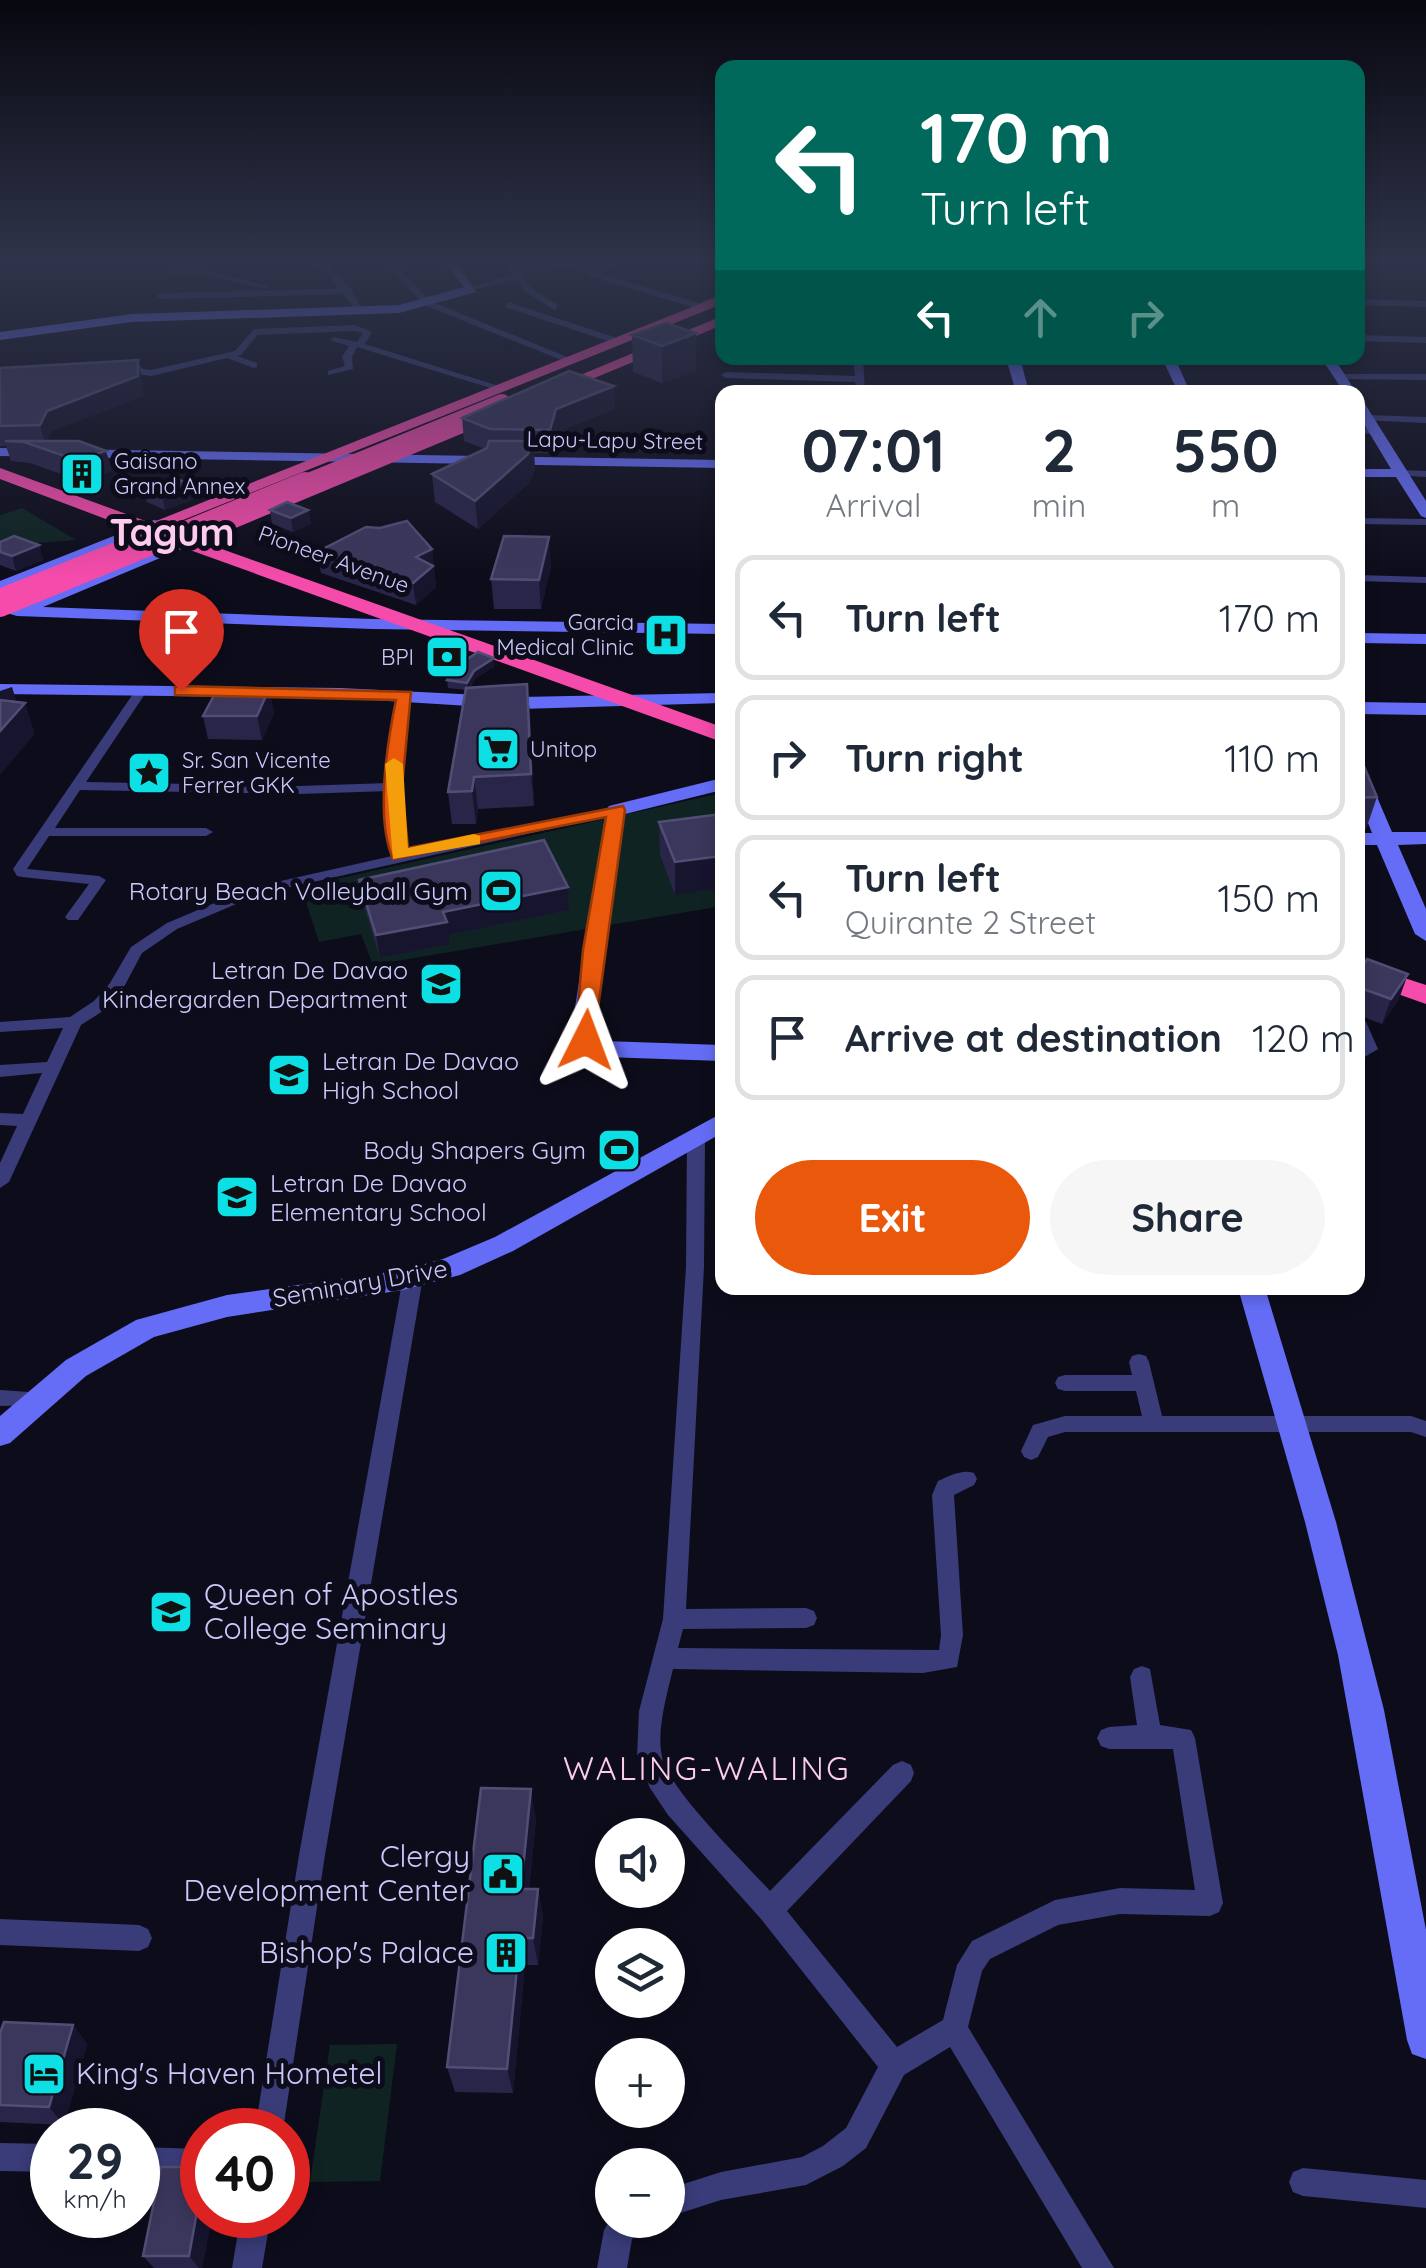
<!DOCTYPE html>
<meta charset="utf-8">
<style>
:root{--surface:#fff;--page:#f6f6f7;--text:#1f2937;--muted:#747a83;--line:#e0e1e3;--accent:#ea580c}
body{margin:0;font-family:Quicksand,sans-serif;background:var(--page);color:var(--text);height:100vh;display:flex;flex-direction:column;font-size:38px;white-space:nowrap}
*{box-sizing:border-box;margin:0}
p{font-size:32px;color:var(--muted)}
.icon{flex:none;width:55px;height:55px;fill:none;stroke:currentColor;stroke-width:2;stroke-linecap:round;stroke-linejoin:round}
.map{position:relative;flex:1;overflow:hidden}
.details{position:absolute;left:715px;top:385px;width:650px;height:910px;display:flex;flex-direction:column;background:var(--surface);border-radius:20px;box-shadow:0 5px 15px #0003}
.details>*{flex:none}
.banner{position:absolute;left:715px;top:60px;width:650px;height:305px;border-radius:20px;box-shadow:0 5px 15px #0003;background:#00695c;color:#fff;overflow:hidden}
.controls{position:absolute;left:595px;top:1818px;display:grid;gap:20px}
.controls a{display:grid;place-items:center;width:90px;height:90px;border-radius:50%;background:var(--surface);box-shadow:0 5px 15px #0003;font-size:50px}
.speed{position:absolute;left:30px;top:2108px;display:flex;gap:20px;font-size:50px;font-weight:700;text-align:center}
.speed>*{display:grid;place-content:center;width:130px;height:130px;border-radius:50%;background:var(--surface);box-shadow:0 5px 15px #0003;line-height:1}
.speed small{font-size:25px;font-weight:400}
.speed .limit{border:15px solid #d22;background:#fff;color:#111}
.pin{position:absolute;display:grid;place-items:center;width:85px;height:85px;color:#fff;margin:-102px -42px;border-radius:50% 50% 50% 0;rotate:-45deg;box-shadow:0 0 10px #0007}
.pin .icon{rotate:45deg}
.me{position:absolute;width:110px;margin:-55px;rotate:3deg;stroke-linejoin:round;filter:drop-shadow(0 0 8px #0008)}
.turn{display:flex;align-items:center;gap:35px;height:210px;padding:0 40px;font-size:45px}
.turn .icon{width:130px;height:130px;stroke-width:2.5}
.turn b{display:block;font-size:70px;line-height:85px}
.lanes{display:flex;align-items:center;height:95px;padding:0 40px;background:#0003;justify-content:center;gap:50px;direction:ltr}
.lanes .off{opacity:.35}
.eta{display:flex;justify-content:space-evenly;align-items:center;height:170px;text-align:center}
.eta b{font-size:60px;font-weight:700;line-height:70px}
.button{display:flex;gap:20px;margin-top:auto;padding:20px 40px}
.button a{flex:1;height:115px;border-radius:60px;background:var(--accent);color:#fff;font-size:40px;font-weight:700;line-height:115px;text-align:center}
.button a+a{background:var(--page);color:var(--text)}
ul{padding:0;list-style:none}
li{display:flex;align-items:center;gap:30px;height:125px;margin:0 20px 15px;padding:0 20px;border:5px solid var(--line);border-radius:20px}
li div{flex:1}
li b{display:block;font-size:38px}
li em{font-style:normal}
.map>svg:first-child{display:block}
</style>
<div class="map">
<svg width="1426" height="2268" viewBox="0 0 1426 2268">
<rect width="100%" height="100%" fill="#0d0c1b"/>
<path fill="#0f2422" d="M22,508L76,540L0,546V515Z
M722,793V906L373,965L361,934L319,942L301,887Z
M397,2044L380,2181L310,2182L330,2045Z"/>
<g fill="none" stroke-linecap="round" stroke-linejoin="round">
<path fill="#393c78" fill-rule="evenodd" d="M293,261L328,263L351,289L364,313H358L343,294L160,299L156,296L160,293L339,289L322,267Z
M384,261H392L430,301L572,359L564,361L424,305Z
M504,261H512L518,270L576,261L595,272L613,261H622L602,274L699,303L722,294V300L699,309L592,277L573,265L521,274L531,288L558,305L555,310L525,292L517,279L469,291V287L513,275Z
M172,269L206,271L270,286L266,289L206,275L169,273Z
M1358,299L1426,301V307L1358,305Z
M508,302L617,338L618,340L611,342L505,307Z
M355,325L372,332L365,344L502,387L494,389L357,347L352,357L353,369L328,375V371L345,366L342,357L349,346L330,340L334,337L357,342L363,333L354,331L257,335L241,355L237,356L257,363V367L254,368L227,358L151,376L137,374L125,361L133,359L143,369L151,370L235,351L254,329Z
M1358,335L1426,337V343L1358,341Z
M853,358H863L865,392H857L855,382L726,378L721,375L726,372L855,376Z
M1340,374H1426V380L1337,379L1335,377Z
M1270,385L1348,387L1353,390L1349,392L1267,390V386Z
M1366,415L1426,417V423L1363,420V416Z
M1358,427L1379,431L1374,434L1358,433Z
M1400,470L1426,471V477L1396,475L1395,473Z
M1358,518L1426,519V525L1358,524Z
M1358,575L1426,577V583L1358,581Z
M141,687L147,691L86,782L299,786L389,783L399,695L405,691L411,695L403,775L406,853L616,806L623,810L616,814L260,894L177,929L142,953L125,985L106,1009L81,1025L9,1182L0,1188V1163L17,1126L0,1125V1113L23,1114L42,1073L0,1077V1065L47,1062L63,1028L0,1032V1022L70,1017L94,1001L110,983L131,947L167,923L250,888L392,856L389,791L299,794L80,790L55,828H206L213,832L206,836H49L27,869L99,876L106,880L78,920H68L65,917L89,884L22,877L17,876L13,869L137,688Z
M1358,1017L1366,1022L1378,1049L1358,1061V1048L1361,1047L1358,1039Z
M696,1132L705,1138L704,1267L686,1609L806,1608L814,1611L817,1618L814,1625L806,1628L683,1629L678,1648L939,1650L941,1635L932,1495L938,1481C950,1476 962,1469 974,1473L977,1479L974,1485L954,1495L963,1635L957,1667L923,1673L673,1669C667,1694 655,1735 663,1760C673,1794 744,1862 770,1891L893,1765L902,1761L911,1765L914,1773L911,1781L787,1911L897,2047L943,2020L957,1965L972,1941L1055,1900L1120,1888L1195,1890L1173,1749H1109L1101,1746L1097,1738L1101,1730L1109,1727L1137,1725L1130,1677L1134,1669L1142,1666L1150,1669L1160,1725L1191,1730L1195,1738L1223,1903L1219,1912L1210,1916L1120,1914L1058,1925L990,1959L982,1971L968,2027L1114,2268H1082L950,2047L904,2075L866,2148L843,2166L806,2185L721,2200L668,2217V2189L721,2172L802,2157L823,2146L846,2128L878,2067L761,1919L668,1815L650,1788L637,1757L639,1711L663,1619L686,1267L687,1138Z
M413,1270L420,1272L423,1277L325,1855L283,2130H255L299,1855L403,1277L406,1272Z
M1085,1288H1261L1258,1293L1251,1295H1095L1088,1293Z
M1139,1354L1146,1356L1149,1362L1162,1416H1411L1426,1421V1437L1411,1432H1065L1048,1437L1038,1457L1031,1460L1024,1457L1021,1451L1033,1425L1065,1416H1142L1136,1391H1065L1058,1389L1055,1383L1058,1377L1065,1375H1132L1129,1362L1132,1356Z
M0,1390L44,1393L47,1399L44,1405L0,1406Z
M0,1919L139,1925L148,1929L152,1938L148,1947L139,1951L0,1945Z
M0,2143L52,2144V2172L0,2171Z
M138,2147L202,2149V2177L138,2175Z
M1303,2168L1426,2180V2208L1303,2196L1293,2192L1289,2182L1293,2172Z
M241,2215H271L262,2268H232Z
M612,2217V2220H650L645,2230L632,2239L627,2268H597L604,2230Z"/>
<path fill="#656df7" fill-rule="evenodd" d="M443,261H455L476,292L399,313L132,322L0,340V332L132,314L399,305L464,287Z
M1006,358H1020L1029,392H1016Z
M1162,358H1175L1190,392H1178Z
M1321,358H1334L1356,392H1344Z
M1358,400L1365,404L1426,501V518L1421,516L1396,477H1358V469H1391L1358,414Z
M0,448L722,460V468L0,456Z
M154,520L168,523L0,592V581Z
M197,532L205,537L203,540L43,607L373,619L722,624V634L373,629L17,616L0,611V601L19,606Z
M1358,633L1426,634V644L1358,643Z
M0,684L340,688L520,697L722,693V703L520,709L340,698L0,694Z
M1358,702L1426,703V715L1358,714Z
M1358,770L1368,776L1392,832H1426V844L1398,845L1426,909V941L1415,934L1377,845H1358V833H1372L1358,798Z
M722,778V790L625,814L595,1032L604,1041L722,1045V1061L604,1057L585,1051L571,1033L606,810L609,806Z
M722,1113V1133L513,1251L460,1275L403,1290L227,1317L154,1337L86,1376L10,1443L0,1446V1416L66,1360L136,1320L227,1295L403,1270L443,1259L495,1237Z
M1238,1288H1265L1336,1522L1384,1710L1426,1930V2059L1412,2054L1407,2040L1338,1655L1305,1522Z"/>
<path fill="#f54baa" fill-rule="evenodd" d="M722,295V304L173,524L177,532L194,531L492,408H504V416L202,542L722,727V742L176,545L153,549L150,545L158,538L0,601V588L140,532L0,479V468L151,523Z
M722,316V325L556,394L542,391Z
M1358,963L1426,985V1004L1358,980Z"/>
<path stroke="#f54baa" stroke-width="16" d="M299,485L502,402"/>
<path stroke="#f54baa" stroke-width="20" d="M0,607L305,482"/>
</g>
<path fill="#292549" d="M696,333V371L662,383L633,372L632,335Z
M0,368L142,379L143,396L52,431L47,441L112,471L81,481L30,463L11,461L6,446H0Z
M614,386L615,409L557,432L551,453H534L535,469L530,482L478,529L435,502L432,474L485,449L464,441L462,418Z
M191,485L194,499L165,510L147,502L144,488Z
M270,510H308L311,524L293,532L272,524Z
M0,542L39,545L43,560L16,571L0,565Z
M432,549L436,587L416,605L321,573L317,552Z
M551,566L541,609H494L491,579Z
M495,666L475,679L470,688L530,714L534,806L478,809L476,824H452L448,792L466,690L448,688L447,680Z
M269,689L274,713L262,740L208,739L203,716Z
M1358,752L1377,797L1366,829L1358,830Z
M722,814L675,895L660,855L659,822Z
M359,880L568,887L569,910L449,935L450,944L380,958L363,903Z
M1358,973L1399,999L1382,1024L1358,1015Z
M536,1819L529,1889H538L543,1917L538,1965H525L513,2093L455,2092L447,2067Z
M73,2025L87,2044L64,2125L0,2122V2033Z
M212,2215L202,2268H154L143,2256Z"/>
<path fill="#17142e" d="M696,333V371L662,383V346Z
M138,360L142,379L143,396L52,431L45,445L40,425L47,411Z
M614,386L615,409L557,432L551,453L550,430L556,409Z
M533,441L535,469L530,482L478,529L475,501Z
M106,451L112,471L81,481L76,460Z
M191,485L194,499L165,510L162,496Z
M308,510L311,524L293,532L291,518Z
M549,537L551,566L541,609L539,580Z
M39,545L43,560L16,571L12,556Z
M432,549L436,587L416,605L413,583L416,557Z
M494,658L495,666L475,679L468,690L467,683L474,671Z
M527,684L530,714L534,806L531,774Z
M12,687L19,709L25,703L35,734L0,775V691Z
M269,689L274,713L262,740L257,716Z
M474,777L478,809L476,824L472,791Z
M722,856V888L675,895V862Z
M568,887L569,910L449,935L450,944L380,958L376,935L443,912Z
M1408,974L1399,999L1382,1024L1391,999Z
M531,1789L536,1819L526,1917L521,1889Z
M538,1889L543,1917L538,1965L533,1938Z
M520,1938L525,1965L513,2093L507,2069Z
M73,2025L87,2044L64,2125L49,2107Z
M202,2184V2215H212L202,2268H199L189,2256Z"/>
<path fill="#3b375c" stroke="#514e75" stroke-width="2.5" d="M666,323L696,333L662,346L632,335Z
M138,360V376L47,411L40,425L0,426V368Z
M569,371L614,386L556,409L550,430L490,429L462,418Z
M5,441H79L106,451L76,460L24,442Z
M489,441H533L528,454L475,501L432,474L487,448Z
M173,477L191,485L162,496L144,488Z
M287,502L308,510L291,518L270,510Z
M407,521L432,549L416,557L433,566L413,583L317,552L366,527L380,528Z
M14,536L39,545L12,556L0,552V542Z
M504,536L549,537L539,580L491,579Z
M478,652L494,658L474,671L467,683L447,680L454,668Z
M527,684L531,774L474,777L472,791L448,792L466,688Z
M218,688L269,689L257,716H203Z
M0,700L25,703L0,731Z
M1358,752L1377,797L1358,798Z
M722,814V856L675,862L659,822Z
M544,840L568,887L443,912L447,922L376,935L359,880Z
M1367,959L1408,974L1391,999L1358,987V973Z
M481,1788L531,1789L521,1889H538L533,1938H520L507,2069L447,2067Z
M4,2022L73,2025L49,2107L0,2105V2033Z
M161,2167H202V2184L189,2256H143Z"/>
<linearGradient id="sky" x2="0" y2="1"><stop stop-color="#07070f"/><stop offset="0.45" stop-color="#2f344a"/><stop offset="1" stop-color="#2f344a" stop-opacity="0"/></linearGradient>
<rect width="1426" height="578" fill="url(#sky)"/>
<path fill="#ea580c" stroke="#983908" stroke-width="2.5" d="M181,686L411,692L402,787L408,848L623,806L625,810L593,1045L586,1047L575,1040L583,950L606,817L393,859C375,817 387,744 396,700L175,695V687Z"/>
<path fill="#f59e0b" d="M394,758L403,764L408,848L474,834L480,836V844L393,859L385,764Z"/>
<defs>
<symbol id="building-square" viewBox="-11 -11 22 22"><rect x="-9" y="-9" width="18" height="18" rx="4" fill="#0de0e4" stroke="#0d0c1b"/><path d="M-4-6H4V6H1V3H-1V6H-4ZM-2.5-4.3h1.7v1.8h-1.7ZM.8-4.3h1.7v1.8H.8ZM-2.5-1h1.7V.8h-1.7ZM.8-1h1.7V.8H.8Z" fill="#111"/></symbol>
<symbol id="hospital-square" viewBox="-11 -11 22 22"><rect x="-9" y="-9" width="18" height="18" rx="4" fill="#0de0e4" stroke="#0d0c1b"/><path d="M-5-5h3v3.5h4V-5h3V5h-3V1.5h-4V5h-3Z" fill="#111"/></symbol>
<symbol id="bank-square" viewBox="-11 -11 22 22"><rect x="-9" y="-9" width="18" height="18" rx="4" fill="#0de0e4" stroke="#0d0c1b"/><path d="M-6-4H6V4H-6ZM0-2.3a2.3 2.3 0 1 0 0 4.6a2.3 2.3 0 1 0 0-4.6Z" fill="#111"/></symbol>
<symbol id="supermarket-square" viewBox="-11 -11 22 22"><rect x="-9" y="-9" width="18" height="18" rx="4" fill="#0de0e4" stroke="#0d0c1b"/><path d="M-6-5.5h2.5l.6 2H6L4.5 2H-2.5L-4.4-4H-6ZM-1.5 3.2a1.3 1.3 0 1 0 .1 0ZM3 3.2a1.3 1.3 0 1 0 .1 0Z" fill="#111"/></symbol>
<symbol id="sight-square" viewBox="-11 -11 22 22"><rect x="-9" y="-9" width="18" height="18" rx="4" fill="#0de0e4" stroke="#0d0c1b"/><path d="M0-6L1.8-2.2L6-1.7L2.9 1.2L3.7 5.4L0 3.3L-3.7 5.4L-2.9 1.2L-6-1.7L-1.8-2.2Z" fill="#111"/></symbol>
<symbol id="stadium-square" viewBox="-11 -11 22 22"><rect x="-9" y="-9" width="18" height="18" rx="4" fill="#0de0e4" stroke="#0d0c1b"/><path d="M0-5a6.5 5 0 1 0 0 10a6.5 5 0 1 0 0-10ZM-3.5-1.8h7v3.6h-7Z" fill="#111"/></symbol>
<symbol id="school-square" viewBox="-11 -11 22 22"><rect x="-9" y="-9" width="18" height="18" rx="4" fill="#0de0e4" stroke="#0d0c1b"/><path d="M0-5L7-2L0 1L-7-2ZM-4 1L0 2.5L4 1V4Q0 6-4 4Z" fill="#111"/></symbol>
<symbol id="university-square" viewBox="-11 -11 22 22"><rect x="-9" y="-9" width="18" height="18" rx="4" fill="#0de0e4" stroke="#0d0c1b"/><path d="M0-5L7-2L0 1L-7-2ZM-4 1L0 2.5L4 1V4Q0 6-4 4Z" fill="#111"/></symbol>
<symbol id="civic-square" viewBox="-11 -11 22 22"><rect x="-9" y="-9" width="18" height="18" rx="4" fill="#0de0e4" stroke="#0d0c1b"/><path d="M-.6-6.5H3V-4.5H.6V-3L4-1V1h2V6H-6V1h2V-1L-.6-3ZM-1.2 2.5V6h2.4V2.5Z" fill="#111"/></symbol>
<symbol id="hotel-square" viewBox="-11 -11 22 22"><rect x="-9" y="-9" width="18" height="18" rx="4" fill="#0de0e4" stroke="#0d0c1b"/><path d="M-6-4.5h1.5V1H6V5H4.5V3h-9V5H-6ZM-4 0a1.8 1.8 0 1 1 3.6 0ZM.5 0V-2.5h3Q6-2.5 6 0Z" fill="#111"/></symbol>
</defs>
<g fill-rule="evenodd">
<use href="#building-square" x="57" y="449" width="50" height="50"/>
<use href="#hospital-square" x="641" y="610" width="50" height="50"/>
<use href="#bank-square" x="422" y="632" width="50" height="50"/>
<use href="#supermarket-square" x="473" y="724" width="50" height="50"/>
<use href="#sight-square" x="124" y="748" width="50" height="50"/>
<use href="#stadium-square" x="476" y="866" width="50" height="50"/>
<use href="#school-square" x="416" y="959" width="50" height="50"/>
<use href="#school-square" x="264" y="1050" width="50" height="50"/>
<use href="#stadium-square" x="594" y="1125" width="50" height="50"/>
<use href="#school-square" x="212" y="1172" width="50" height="50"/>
<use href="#university-square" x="146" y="1587" width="50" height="50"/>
<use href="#civic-square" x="478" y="1849" width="50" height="50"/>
<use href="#building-square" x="481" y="1928" width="50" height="50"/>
<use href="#hotel-square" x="19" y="2049" width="50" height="50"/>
</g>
<g text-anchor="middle" stroke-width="10" stroke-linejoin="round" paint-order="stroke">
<g font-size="22" fill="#cbc9fc" stroke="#0d0c1b">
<text transform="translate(615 440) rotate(1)" y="8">Lapu-Lapu Street</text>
<text transform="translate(334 559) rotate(20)" y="8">Pioneer Avenue</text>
</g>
<g font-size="22" fill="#cbc9fc" stroke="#0d0c1b" text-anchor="start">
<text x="114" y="469">Gaisano<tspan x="114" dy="25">Grand Annex</tspan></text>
<text x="634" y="630" text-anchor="end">Garcia<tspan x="634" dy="25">Medical Clinic</tspan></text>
<text x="414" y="665" text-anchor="end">BPI</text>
<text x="530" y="757">Unitop</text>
<text x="182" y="768">Sr. San Vicente<tspan x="182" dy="25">Ferrer GKK</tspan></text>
</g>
<g font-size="25" fill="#cbc9fc" stroke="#0d0c1b" text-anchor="end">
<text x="468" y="900">Rotary Beach Volleyball Gym</text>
<text x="408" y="979">Letran De Davao<tspan x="408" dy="29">Kindergarden Department</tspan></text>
<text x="322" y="1070" text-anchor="start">Letran De Davao<tspan x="322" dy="29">High School</tspan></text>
<text x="586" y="1159">Body Shapers Gym</text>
<text x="270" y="1192" text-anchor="start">Letran De Davao<tspan x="270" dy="29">Elementary School</tspan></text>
</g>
<g font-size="25" fill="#cbc9fc" stroke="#0d0c1b">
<text transform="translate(360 1283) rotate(-10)" y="9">Seminary Drive</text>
</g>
<g font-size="30" fill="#cbc9fc" stroke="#0d0c1b" text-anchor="start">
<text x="204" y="1605">Queen of Apostles<tspan x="204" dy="34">College Seminary</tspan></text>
<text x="470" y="1867" text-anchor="end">Clergy<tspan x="470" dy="34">Development Center</tspan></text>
<text x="474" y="1963" text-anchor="end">Bishop's Palace</text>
<text x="76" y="2084">King's Haven Hometel</text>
</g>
<g font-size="32" letter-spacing="2.5" fill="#fccbee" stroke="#0d0c1b">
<text x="707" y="1780">WALING-WALING</text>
</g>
<g font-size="38" font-weight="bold" fill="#fccbee" stroke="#0d0c1b">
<text x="172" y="546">Tagum</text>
</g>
</g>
</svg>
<div class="controls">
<a><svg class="icon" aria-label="sound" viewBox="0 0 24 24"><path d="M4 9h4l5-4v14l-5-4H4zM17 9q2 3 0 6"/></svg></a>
<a><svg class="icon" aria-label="layers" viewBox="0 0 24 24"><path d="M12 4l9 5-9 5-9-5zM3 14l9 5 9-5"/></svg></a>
<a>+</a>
<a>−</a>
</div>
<div class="speed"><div>29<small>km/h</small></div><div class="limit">40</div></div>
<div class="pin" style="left:181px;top:691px;background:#d93025"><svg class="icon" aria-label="arrive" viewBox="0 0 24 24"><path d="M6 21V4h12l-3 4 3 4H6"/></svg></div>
<svg class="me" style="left:586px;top:1040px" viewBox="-20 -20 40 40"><path d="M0-17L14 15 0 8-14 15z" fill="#ea580c" stroke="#fff" stroke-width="4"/></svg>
<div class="banner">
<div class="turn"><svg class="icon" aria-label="left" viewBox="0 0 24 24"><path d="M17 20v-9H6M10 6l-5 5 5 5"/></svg><div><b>170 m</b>Turn left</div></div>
<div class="lanes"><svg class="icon" aria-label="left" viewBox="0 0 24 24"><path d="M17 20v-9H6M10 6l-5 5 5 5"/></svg><svg class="icon off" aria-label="ahead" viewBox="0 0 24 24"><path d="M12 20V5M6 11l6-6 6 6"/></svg><svg class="icon off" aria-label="right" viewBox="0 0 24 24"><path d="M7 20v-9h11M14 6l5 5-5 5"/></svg></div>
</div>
<section class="details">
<div class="eta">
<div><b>07:01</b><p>Arrival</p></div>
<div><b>2</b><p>min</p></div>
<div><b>550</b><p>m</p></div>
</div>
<ul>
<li><svg class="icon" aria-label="left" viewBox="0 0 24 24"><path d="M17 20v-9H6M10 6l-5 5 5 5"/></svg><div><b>Turn left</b></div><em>170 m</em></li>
<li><svg class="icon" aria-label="right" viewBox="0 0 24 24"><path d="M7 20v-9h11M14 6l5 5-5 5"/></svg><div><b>Turn right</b></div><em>110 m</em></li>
<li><svg class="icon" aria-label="left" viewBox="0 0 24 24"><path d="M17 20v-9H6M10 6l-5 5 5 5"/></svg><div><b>Turn left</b><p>Quirante 2 Street</p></div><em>150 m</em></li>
<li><svg class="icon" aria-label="arrive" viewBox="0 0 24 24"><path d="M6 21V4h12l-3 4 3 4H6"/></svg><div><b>Arrive at destination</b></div><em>120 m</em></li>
</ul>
<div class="button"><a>Exit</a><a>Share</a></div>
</section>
</div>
